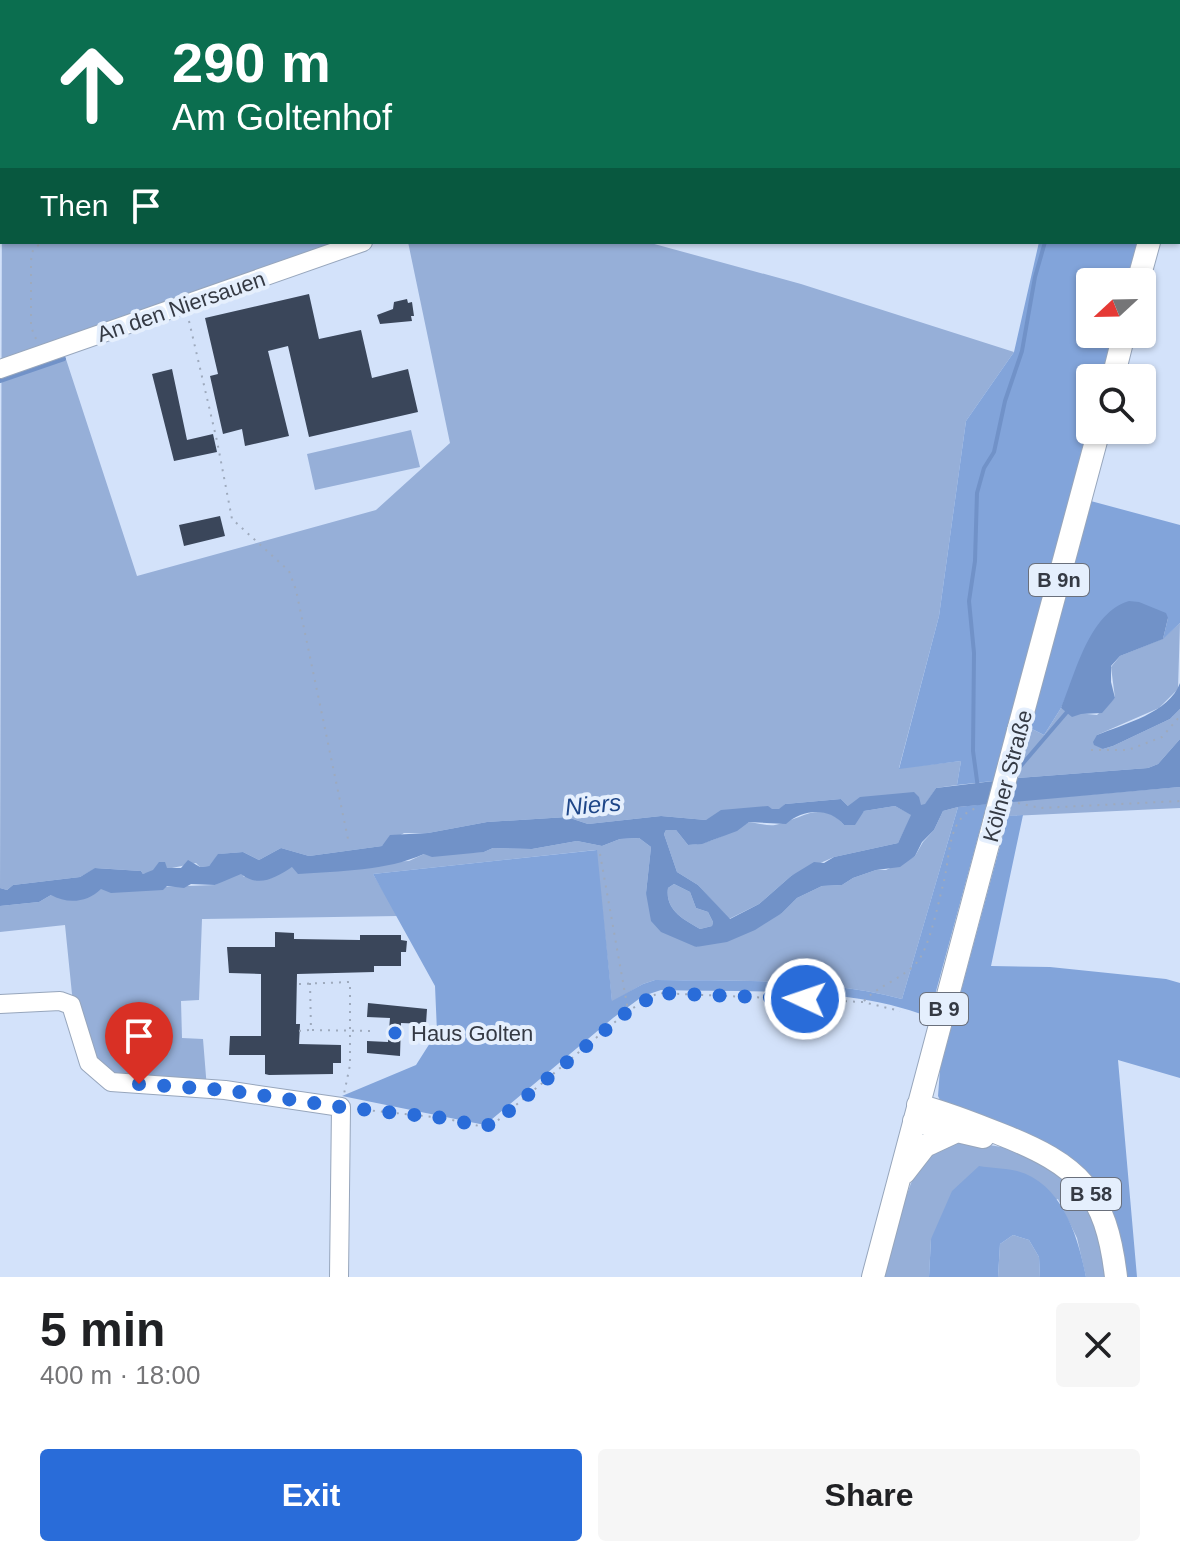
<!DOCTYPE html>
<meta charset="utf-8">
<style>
:root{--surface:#fff;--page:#f6f6f6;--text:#202124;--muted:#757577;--accent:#296cd9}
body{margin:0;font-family:Helvetica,sans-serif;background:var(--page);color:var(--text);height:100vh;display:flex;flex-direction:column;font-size:30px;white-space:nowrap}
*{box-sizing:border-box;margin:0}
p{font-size:26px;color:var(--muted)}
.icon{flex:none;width:44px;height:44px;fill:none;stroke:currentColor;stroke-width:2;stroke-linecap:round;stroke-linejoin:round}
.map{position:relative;height:1277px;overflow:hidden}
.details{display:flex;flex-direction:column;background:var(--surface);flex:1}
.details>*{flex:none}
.guide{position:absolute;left:0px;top:0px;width:1180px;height:244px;box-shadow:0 2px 6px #0004;background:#0b6e4f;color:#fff;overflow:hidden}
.needle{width:52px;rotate:248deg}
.fabs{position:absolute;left:1076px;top:268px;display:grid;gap:16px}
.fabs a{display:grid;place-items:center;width:80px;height:80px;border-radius:8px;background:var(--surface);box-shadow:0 2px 6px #0004;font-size:40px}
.pin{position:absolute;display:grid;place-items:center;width:68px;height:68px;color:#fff;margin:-82px -34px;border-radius:50% 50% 50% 0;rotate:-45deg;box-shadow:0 0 8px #0007}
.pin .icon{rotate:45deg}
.me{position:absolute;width:88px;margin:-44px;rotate:273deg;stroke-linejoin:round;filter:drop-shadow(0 0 6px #0008)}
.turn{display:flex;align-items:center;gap:28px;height:168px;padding:0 40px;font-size:36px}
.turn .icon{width:104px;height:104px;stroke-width:2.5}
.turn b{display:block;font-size:56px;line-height:68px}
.then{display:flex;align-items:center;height:76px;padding:0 40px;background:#0003;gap:16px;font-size:30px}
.round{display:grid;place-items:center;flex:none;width:84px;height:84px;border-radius:8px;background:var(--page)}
.headline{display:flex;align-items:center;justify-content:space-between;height:136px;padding:0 40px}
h1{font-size:48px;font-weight:700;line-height:60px}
.cta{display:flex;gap:16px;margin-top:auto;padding:16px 40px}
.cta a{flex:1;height:92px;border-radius:8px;background:var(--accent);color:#fff;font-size:32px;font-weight:700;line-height:92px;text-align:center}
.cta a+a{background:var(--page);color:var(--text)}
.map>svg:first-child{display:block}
</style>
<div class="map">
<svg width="1180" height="1277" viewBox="0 0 1180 1277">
<rect width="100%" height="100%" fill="#d3e2fa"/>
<path fill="#96afd8" d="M2,193V242H344L63,350L137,576L376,510L450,443L408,242H647L801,284L1014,352L966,421L939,616L899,768L961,761L957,785L936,788L925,805H921L848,806L841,799L785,804L780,809L706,820L661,816L588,824L567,817L487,822L428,833H404L382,846L309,856L281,848L259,860L243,852L219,854L209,866L200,867L196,863L143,874L141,871L96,868L80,877L13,885L7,890L0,888Z
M411,430L420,467L315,490L307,454Z
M1180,623L1178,689L1159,708L1097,735L1103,749L1113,746L1170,719L1180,709V739L1158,764L1148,768L1018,778L1032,729L1044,735L1061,708L1067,712L1097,715L1115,698L1111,667L1120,656L1162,639Z
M1180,787V808L1008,816L1012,801Z
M895,806L912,815L898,843L834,857L791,876L759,904L729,919L698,885L677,872L664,834L666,830H676L688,845C712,844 729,832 749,822C757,823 767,826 775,825C801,820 822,798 844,825L864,811Z
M958,807L902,999C820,978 739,981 655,980L643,984L612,1002L596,850L373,874L398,916L202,919L199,1000L181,1001L182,1038L203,1039L207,1089L111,1082L89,1064L72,994L65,925L0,932V906L39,902L51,895L101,889L215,885L235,874H242L244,877L292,867L409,861L424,854L484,852L493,848L532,849L577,841L602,846L620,839L639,838L651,847L646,893L696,947L782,913L797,898L822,886L842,885L853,878L876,870H886L915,856L923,842L934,830L943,811Z
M674,884L690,892L696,908L708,912L713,922L712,926L700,929C683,919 665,910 668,888Z
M958,1140L1014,1149L1070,1181L1092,1210L1108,1277H1086L1077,1238L1058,1199L931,1239L929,1277H883C891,1250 909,1169 929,1153C937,1147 949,1144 958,1140Z
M1013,1235L1029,1240L1039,1257L1040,1277H998L1000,1244Z"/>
<path fill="#82a4da" d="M1039,242H1142L1131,282H1090V334H1117L1106,378H1090V430L1070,518L993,781L957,785L961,761L899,769L939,616L966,421L1014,352Z
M1087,500L1180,525V623L1163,639L1168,618L1092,636L1061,708L1044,735L1032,729L1030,717Z
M987,804L929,1017C849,985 747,993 661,990L643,996L613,1018L485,1125L342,1096L416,1065L437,1032L435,986L373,874L597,850L612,1001L643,984L655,980C739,981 820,978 902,999L958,807Z
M1023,815L991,966L1050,967L1166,979L1180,983V1078L1118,1060L1137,1277H1123L1102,1196L941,1102L938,1096L940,1069L1008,816Z
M979,1166C991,1168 1005,1168 1017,1171C1062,1183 1078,1236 1086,1277H1040L1039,1257L1029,1240L1013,1235L1000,1244L998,1277H929L931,1239L952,1191Z"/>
<path fill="#7192c8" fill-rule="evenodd" d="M1129,601L1139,602L1166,613L1168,618L1163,639L1120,656L1111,666V682L1115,698L1102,713L1081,714L1072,717L1061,708C1076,672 1089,613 1129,601Z
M1180,683V709L1170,719L1113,746L1103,749L1094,745L1093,742L1097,735C1124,724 1169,713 1180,683Z
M1180,739V787L958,807L943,811L934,830L922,842L915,856L900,867L876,870L853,878L842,885L822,886L797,898L782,913L755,930L727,942L696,947L661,932L651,921L646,893L651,847L639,838L620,839L602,846L577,841L532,849L493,848L484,852L432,857L424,854C386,871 340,871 298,874L292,867C275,878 259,888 241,874L215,885L191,884L184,888L167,886L163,890L111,893L101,889C87,903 67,904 51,895L39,902L0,906V888L7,890L13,885L80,877L95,868L141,871L143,874L153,870L159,862H165L167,868H181L188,860L200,867L209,866L218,854L243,852L259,860L281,848L309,856L382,846L390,835L428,833L487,822L567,817L588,824L661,816L706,820L721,810L768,806L772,809H779L785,804L841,799L848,806L860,797L914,792L919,797L921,805L925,804L936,788L1018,778L1148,768L1158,764ZM895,806L911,815L898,843L834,857L824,863L814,862L791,876L759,904L730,919L698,885L677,872L664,834L666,830H676L688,845L702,844L737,831L749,822L786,824C803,809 829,807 844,825H855L864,811ZM674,884L690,892L696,908L708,912L713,922L712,926L700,929C683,919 665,910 668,888Z"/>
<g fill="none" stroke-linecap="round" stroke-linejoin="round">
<path stroke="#7192c8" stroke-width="4" d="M0,381L64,359
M1019,768L1067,712
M978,788L973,751L974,653L969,601L975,561L977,493L984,468L994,452L1005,401L1022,351L1035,277L1045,242"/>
</g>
<path fill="#3a465a" d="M309,294L319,339L361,330L372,378L408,369L418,412L309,437L288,346L268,351L289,436L245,446L242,429L223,434L210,376L218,374L205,318Z
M407,299L408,303L412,302L414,316H411L412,321L380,324L377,315L393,309L394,302Z
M172,369L187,440L213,434L217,452L174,461L152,374Z
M220,516L225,536L184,546L179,525Z
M275,932L294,933V939L360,940V935H401V940L407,941L406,952H401V966H374V972L297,974L296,1024H300L299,1044L341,1045V1063H333V1074L269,1075L265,1074V1055H229L230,1036H261V974L229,973L227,947H275Z
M368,1003L427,1009L426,1024L401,1023L400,1056L367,1053V1041L388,1042L390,1018L367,1017Z"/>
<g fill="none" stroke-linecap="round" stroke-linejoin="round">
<defs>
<path id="minor" d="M335,0L342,2
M488,0V2
M443,2L444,0
M0,369L363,242
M0,1004L60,1001L71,1005L89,1063L111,1082L225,1090L341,1107L339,1277"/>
<path id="major" d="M1178,132L1180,124
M1138,282L1149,242
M1113,378L1124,334
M1018,731L1099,430
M918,1105C947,1113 973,1123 1000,1134C1079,1165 1106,1191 1116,1277
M914,1121L983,1137
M904,1173L925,1146L955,1132
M873,1277L994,822"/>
</defs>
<use href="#minor" stroke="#97a6bc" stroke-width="20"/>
<use href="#major" stroke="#97a6bc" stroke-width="24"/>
<path stroke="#9eaabd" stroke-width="2" stroke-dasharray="2 6" stroke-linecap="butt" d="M189,321L217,441L232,519L289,571L296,590L348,839
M36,339L31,327V260L33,250L42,242
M1091,750H1128L1162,737L1180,716
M1018,803L1040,808L1180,801
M600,854L628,1010
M310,983L311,1030L374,1031
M299,984L350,982V1065L344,1094
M864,1001C879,985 906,977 918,961C930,945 938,904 943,885C951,856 946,815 980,807
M299,1031L310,1030
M357,1109L443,1118L484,1127L497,1121L628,1011L658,993L863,1002L900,1011"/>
<use href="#minor" stroke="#fff" stroke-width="18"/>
<use href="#major" stroke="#fff" stroke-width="22"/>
<defs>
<path id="major-bridge" d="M994,822L1018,731"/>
</defs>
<use href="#major-bridge" stroke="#97a6bc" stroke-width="24" stroke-linecap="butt"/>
<use href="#major-bridge" stroke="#fff" stroke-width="22"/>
</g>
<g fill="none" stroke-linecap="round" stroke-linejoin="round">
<path stroke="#296cd9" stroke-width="14" stroke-dasharray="0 25.2" d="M139,1084L225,1090L341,1107L443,1118L484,1127L497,1121L628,1011L658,993L805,999"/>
</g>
<circle fill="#296cd9" stroke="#e5effd" stroke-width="3" cx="395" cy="1033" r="8"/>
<g text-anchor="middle" stroke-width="8" stroke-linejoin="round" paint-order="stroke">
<g fill="#e5effd" stroke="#6a707c" stroke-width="2">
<rect x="1029" y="564" width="60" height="32" rx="6"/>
<rect x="920" y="993" width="48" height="32" rx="6"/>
<rect x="1061" y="1178" width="60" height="32" rx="6"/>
</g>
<g font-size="20" font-weight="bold" fill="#353a44">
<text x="1059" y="587">B 9n</text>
<text x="944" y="1016">B 9</text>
<text x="1091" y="1201">B 58</text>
</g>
<g font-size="22" fill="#353a44" stroke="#e5effd">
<text transform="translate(181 306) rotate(-19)" y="8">An den Niersauen</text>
<text transform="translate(1007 776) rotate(-75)" y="8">Kölner Straße</text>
</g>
<g font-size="22" fill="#353a44" stroke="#e5effd" text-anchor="start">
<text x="411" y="1041">Haus Golten</text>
</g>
<g font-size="24" font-style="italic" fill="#1e4688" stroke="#e5effd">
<text transform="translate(593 805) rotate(-5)" y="8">Niers</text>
</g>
</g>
</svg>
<div class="fabs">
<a><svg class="needle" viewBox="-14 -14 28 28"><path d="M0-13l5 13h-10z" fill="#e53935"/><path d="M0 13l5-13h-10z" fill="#757577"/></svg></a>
<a><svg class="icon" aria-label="search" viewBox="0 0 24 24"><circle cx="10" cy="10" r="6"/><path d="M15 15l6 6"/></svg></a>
</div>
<div class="pin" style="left:139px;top:1084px;background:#d93025"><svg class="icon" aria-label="arrive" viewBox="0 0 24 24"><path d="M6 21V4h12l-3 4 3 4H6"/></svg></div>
<svg class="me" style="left:805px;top:999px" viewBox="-20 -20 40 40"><circle r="17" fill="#296cd9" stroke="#fff" stroke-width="3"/><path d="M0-11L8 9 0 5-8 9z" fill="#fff"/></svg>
<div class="guide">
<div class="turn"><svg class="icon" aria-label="ahead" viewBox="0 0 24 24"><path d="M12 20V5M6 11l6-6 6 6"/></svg><div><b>290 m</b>Am Goltenhof</div></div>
<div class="then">Then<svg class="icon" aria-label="arrive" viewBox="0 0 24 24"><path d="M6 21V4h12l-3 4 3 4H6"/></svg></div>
</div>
</div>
<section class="details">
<div class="headline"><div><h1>5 min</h1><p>400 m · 18:00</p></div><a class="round"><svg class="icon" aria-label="close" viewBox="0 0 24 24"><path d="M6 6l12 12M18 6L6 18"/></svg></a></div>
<div class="cta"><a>Exit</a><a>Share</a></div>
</section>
